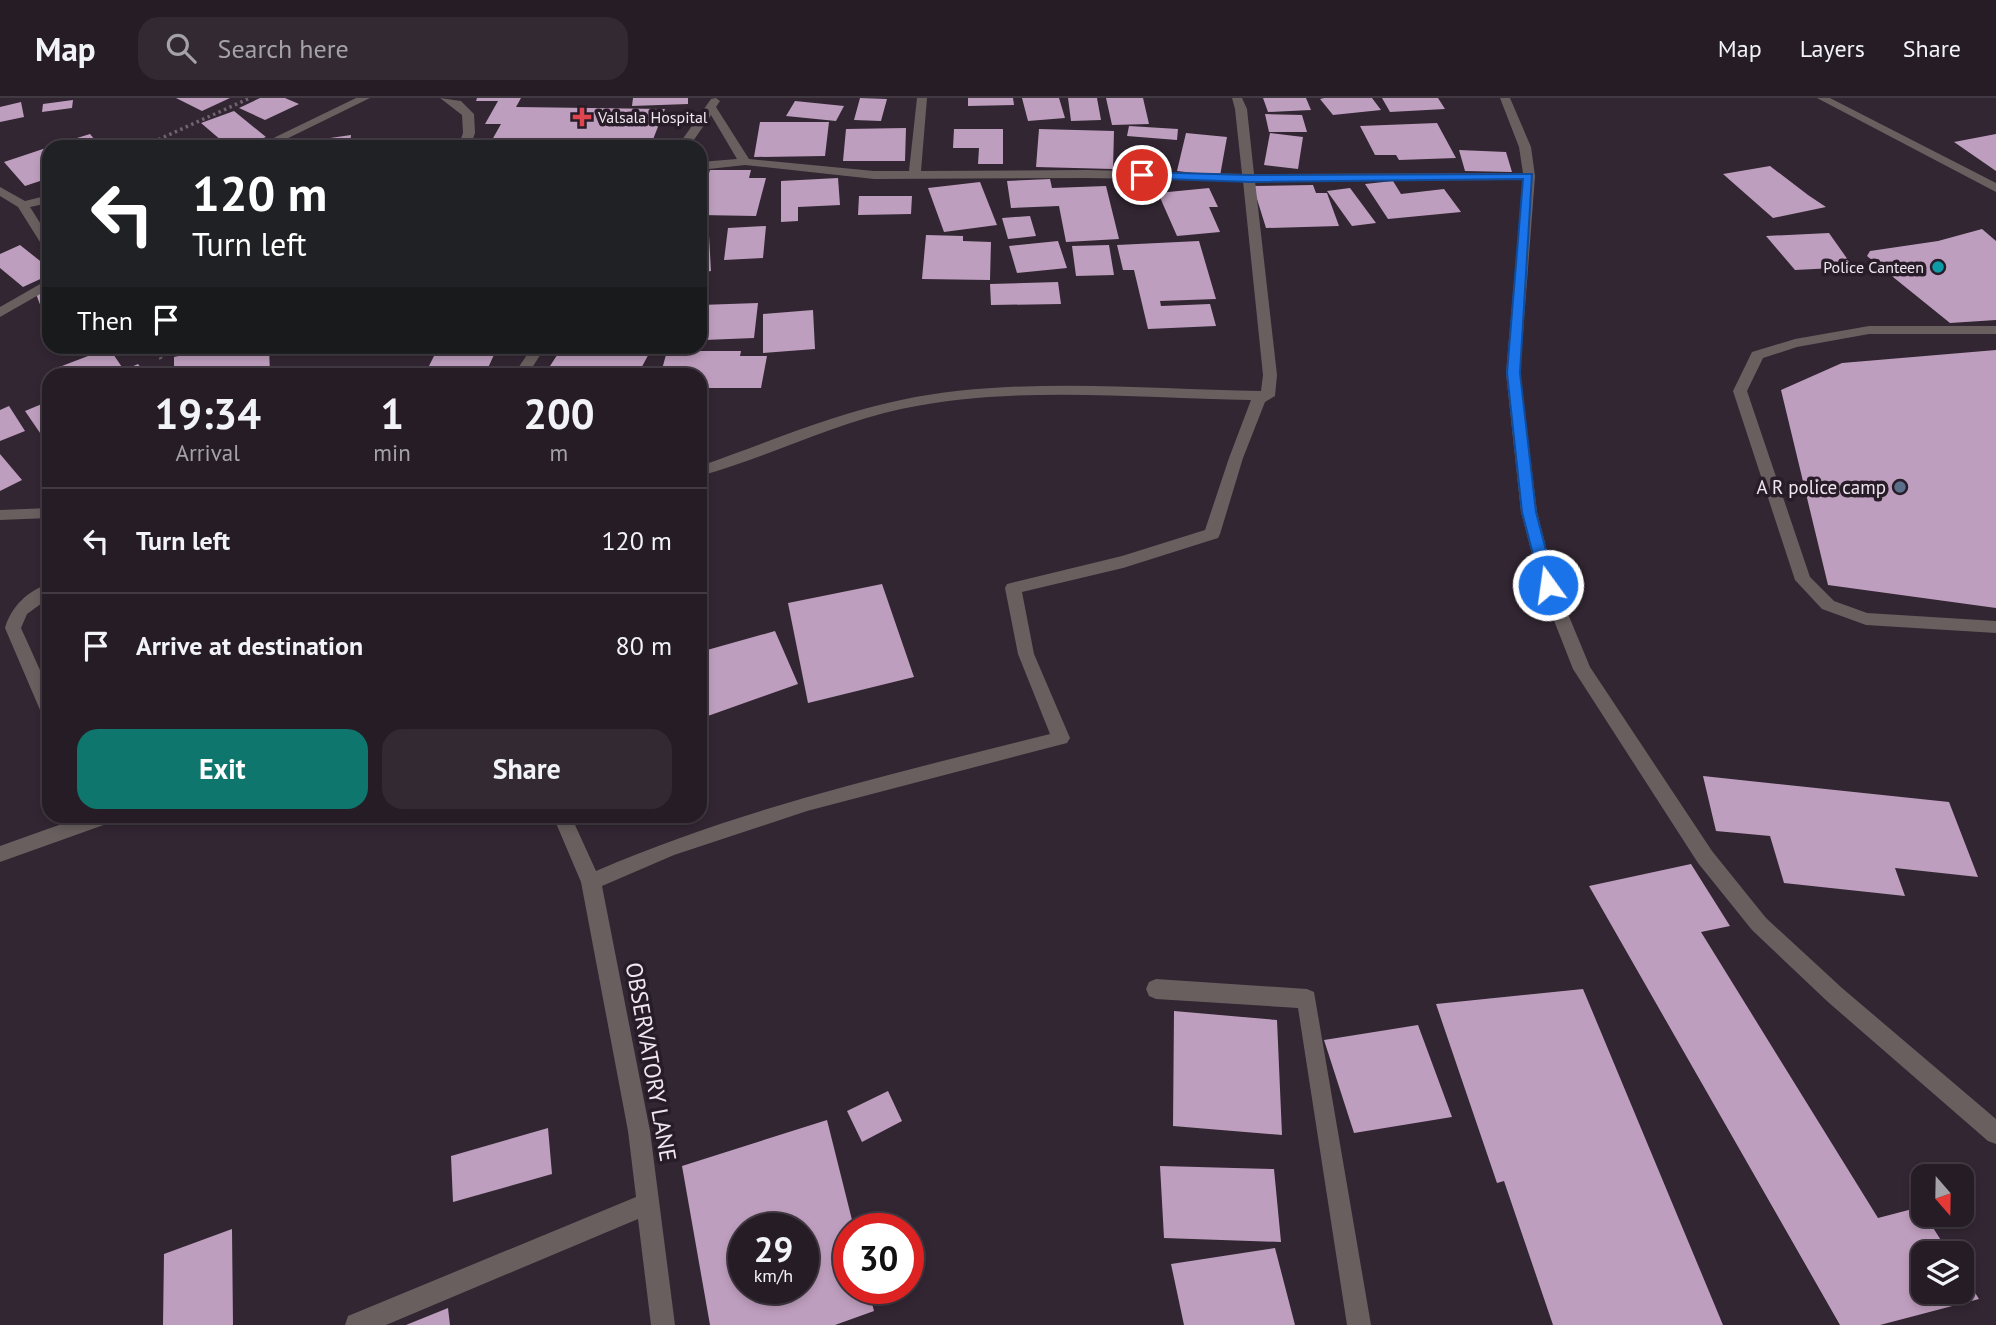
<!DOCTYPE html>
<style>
:root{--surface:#261c26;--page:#322932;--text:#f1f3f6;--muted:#a4a1a7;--line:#423a43;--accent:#0f766e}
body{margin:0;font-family:"PT Sans",sans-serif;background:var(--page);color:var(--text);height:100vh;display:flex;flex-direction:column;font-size:26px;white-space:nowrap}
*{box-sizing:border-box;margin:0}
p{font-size:23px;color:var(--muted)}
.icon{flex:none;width:38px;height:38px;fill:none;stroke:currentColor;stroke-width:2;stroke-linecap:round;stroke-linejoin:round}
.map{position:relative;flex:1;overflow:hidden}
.side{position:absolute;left:42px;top:270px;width:665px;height:455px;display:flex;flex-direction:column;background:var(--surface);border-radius:21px;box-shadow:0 4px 10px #0003,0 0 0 2px var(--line)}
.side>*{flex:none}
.top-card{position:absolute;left:42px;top:42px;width:665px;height:214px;border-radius:21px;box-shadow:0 4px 10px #0003,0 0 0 2px var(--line);background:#202124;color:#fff;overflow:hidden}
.needle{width:46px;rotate:160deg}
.buttons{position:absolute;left:1911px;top:1066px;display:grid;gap:14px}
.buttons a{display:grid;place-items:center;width:63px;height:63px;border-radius:14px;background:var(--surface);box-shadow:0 4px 10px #0003,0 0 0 2px var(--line);font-size:35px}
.speed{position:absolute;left:728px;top:1115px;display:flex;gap:14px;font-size:35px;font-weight:700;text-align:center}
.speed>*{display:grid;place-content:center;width:91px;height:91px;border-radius:50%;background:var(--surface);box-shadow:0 4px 10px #0003,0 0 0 2px var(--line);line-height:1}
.speed small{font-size:18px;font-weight:400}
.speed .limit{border:10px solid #d22;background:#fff;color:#111}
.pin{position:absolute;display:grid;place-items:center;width:60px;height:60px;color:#fff;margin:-30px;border:4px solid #fff;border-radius:50%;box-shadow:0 2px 7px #0007}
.me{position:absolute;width:77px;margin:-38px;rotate:346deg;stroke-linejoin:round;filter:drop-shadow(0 0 5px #0008)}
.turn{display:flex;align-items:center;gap:24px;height:147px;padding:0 35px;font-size:32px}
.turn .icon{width:91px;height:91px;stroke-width:2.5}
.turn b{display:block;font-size:49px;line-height:60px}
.then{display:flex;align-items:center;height:66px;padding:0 35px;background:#0003;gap:14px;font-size:26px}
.eta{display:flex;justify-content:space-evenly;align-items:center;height:119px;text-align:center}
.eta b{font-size:42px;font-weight:600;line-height:49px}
.cta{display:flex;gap:14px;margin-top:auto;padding:14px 35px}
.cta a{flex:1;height:80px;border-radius:21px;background:var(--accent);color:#fff;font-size:28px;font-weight:600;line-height:80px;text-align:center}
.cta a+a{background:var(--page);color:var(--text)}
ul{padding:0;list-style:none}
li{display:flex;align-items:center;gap:21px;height:105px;padding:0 35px;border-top:2px solid var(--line)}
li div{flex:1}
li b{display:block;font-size:26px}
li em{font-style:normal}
header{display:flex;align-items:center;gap:42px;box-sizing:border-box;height:98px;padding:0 35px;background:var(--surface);border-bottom:2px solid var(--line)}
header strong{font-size:33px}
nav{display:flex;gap:38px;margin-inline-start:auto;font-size:24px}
.search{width:490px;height:63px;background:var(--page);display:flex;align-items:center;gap:18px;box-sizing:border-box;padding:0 24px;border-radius:21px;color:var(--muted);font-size:26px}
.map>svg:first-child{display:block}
</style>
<header>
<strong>Map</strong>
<div class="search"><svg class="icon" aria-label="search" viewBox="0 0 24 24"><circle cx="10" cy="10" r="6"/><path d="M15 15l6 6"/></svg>Search here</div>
<nav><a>Map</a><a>Layers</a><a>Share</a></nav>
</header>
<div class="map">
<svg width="1996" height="1227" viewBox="0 0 1996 1227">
<rect width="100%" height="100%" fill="#322632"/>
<path fill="#be9ebe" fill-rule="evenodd" d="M176,0H230L202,13Z
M260,0H285L299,6L265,22L239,10Z
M477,0H521L516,9L665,11L650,49H488L501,26H485L498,3H476Z
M633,0H688V6L632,8Z
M860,0L887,1L881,23L854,22Z
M968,0H1013L1014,7L968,8Z
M1022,0H1059L1065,20L1028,23Z
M1068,0H1097L1101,22L1071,23Z
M1106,0H1143L1149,26L1112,27Z
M1263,0H1306L1311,12L1268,14Z
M1324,0H1372L1381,12L1333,17L1320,1Z
M1382,0H1438L1445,11L1390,14Z
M73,2L72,10L42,14L43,6Z
M795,3L844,8L836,23L786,18Z
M21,4L24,19L0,24V9Z
M234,13L266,39L240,49H229L201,25Z
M1265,16L1302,17L1307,34H1269Z
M760,24H829L825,58L754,59Z
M1437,25L1456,60L1399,62L1396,57H1375L1360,28Z
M1129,28L1178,31L1177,42L1127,38Z
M906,30L905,63H843L846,31Z
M954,31H1003V66H978L979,50H953Z
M1039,31L1114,33L1113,71L1036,69Z
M1186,35L1227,39L1220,78L1177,73Z
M1270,35L1303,39L1298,71L1264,67Z
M90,36L101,49H51V48Z
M1996,36V73L1954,44Z
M351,37L350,49H329L330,40Z
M49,49V80L25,88L4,64Z
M1459,52L1506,54L1512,74L1465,73Z
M1770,68L1808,97L1826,109L1773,120L1723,76Z
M710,72H751L749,80H766L756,118L700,117V102Z
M838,80L840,107L798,109V123L781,124V83Z
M1050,81L1052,90L1106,88L1119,141L1066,144L1059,108L1011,110L1007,83Z
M1393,83L1401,96L1444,91L1461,114L1388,121L1365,86Z
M980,84L997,127L944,134L928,90Z
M1313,87L1316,95H1327L1339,128L1266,130L1253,88Z
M1209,90L1218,109H1209L1220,134L1177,138L1158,95Z
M1350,90L1376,125L1352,128L1327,93Z
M859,98H912L911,116L858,117Z
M1030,118L1036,138L1008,141L1002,120Z
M708,120L711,173L700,175V121Z
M766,128L763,160L724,162L728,130Z
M1982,131L1996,143V222L1950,225L1867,158L1870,153L1938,143Z
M1829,135L1853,169L1795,172L1766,138Z
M926,137L963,138V143L991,144L990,182L922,181Z
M1058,143L1067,170L1017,175L1009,148Z
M1199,143L1216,201L1160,203L1161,208L1210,206L1216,228L1148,231L1134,172H1123L1117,147Z
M20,147L49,170V177L23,189L0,170V156Z
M1109,147L1114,177L1076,178L1072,148Z
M1058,184L1061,206L991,207L990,186Z
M49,192V230L36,196Z
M758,205L754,240L704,242L706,225L700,226V207Z
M813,212L815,251L763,255V216Z
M225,248H269L270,276H174V259Z
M439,248H498L487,272L428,270Z
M563,248H638L652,250L638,276H568L572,270L550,268Z
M109,250L124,272L138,266L146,276H58L54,271Z
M1996,252V510L1828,487L1781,292L1842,265Z
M667,253H741L740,258H767L761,290H700V276L661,275Z
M49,303V348L25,313Z
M9,308L25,333L0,343V312Z
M0,356L22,382L0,393Z
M882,486L914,579L808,605L788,505Z
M775,533L798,586L705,619L700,607V554Z
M1703,678L1949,704L1978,779L1895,770L1905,798L1784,785L1770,738L1716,733Z
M1691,766L1730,828L1701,834L1878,1120L1920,1109L1949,1155H1923V1194H1962V1174L1979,1201L1880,1227H1840L1589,788Z
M1583,891L1723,1227H1553L1504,1083L1497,1085L1436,906Z
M1174,913L1277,922L1282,1037L1173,1028Z
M1418,927L1452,1019L1354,1035L1324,942Z
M888,993L902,1023L862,1044L847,1013Z
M827,1022L854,1130H849V1190H868L874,1213L835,1227H710L682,1068ZM744,1130H803V1190H744Z
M548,1030L552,1076L453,1104L451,1058Z
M1160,1068L1274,1071L1281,1144L1164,1140Z
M232,1131L233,1227H163L164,1156Z
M1275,1150L1295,1227H1184L1171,1166Z
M448,1210L450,1227H406Z"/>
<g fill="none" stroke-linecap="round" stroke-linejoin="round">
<path stroke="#6f646f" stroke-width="3.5" stroke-dasharray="2.5 3.5" stroke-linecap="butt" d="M142,49L250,0
M156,248L161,261"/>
<path fill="#695f5f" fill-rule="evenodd" d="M356,0H370L270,49H255Z
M440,0L461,3L474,16L475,35L470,49H458L463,35L462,17Z
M917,0H927L921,73L1088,72L1242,76L1235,11L1232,0H1242L1247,11L1254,76L1523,75L1519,49L1500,0H1510L1531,49L1535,78L1520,275L1537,414L1556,487L1590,569L1712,753L1766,820L1842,890L1996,1021V1046L1988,1043L1828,904L1752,832L1698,765L1573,571L1540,487L1521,414L1506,275L1523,82L1255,83L1277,277L1275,298L1265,304L1243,360L1220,436L1218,440L1123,470L1022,494L1034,556L1070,640L1067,645L807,713L674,757L602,788L650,1033L675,1227H651L638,1121L386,1227H345L348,1218L636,1099L628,1033L581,784L553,718H571L596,773C742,710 896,675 1050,636L1018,556L1005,490L1007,486L1122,458L1205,432L1229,360L1251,302C1137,300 1015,287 901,311C832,326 768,359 700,378V368C767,345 832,316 901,302C1016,278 1145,291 1261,293L1263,277L1243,83L1088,80L874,81L745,67L700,72V64L737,61L711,17L689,49H677L711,1L716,0L720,3L716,9L749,61L874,73H909Z
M1817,0H1830L1996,85V94Z
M0,89L25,103L49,97V105L30,109L49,139V153L45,152L18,109L0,98Z
M49,181V191L0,219V209Z
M1869,228H1996V236H1869L1797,249L1763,260L1747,293L1810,479L1834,503L1867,515L1996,523V535L1866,527L1822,511L1795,482L1733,293L1752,254L1795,241Z
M533,248H546L528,276H514Z
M49,410V420L0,422V412Z
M49,486V500L27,516L21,530L49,592V619L43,617L40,612L5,530C11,509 28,492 49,486Z
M84,718H114L112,724L0,764V748Z
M1156,881L1307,891L1314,894L1371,1227H1347L1298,910L1156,901L1149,898L1146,891L1149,884Z"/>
</g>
<path fill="#1a73e8" stroke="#114b97" stroke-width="2" d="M1142,74L1249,77L1532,76L1520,275L1536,414L1555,487L1553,491L1548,493L1541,487L1522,414L1507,275L1523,81L1249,84L1138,80L1136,77Z"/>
<path fill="#e0444e" stroke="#281c28" stroke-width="2.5" d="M578.5 8.5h7v7h7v7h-7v7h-7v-7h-7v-7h7z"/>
<circle fill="#0f9aa8" stroke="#281c28" stroke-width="2.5" cx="1938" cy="169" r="7"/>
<circle fill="#5c6f8a" stroke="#281c28" stroke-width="2.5" cx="1900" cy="389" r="7"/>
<g text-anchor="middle" stroke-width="7" stroke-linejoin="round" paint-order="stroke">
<g font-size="16" fill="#efe7ef" stroke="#281c28" text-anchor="start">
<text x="598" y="25">Valsala Hospital</text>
<text x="1924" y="175" text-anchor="end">Police Canteen</text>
</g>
<g font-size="19" fill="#efe7ef" stroke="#281c28" text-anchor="end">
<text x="1886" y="396">A R police camp</text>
</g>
<g font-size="23" fill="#efe7ef" stroke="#281c28">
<text transform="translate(651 964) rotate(80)" y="8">OBSERVATORY LANE</text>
</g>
</g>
</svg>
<div class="buttons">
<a><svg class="needle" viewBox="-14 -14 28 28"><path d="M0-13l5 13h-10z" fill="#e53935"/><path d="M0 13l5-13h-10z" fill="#a4a1a7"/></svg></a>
<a><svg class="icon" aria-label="layers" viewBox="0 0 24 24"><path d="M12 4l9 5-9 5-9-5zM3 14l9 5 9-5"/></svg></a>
</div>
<div class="speed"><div>29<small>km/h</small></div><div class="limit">30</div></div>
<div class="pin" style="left:1142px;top:77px;background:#d93025"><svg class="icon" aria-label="arrive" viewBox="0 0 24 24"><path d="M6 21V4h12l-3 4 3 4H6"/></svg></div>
<svg class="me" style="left:1548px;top:487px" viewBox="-20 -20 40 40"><circle r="17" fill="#1a73e8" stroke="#fff" stroke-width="3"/><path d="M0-11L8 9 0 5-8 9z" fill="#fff"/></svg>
<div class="top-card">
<div class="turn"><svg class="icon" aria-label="left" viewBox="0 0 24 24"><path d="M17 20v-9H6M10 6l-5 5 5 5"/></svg><div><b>120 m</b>Turn left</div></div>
<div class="then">Then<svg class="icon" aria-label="arrive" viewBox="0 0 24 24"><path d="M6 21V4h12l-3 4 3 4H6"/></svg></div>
</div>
<section class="side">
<div class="eta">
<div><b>19:34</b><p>Arrival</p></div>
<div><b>1</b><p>min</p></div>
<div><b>200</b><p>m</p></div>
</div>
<ul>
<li><svg class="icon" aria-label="left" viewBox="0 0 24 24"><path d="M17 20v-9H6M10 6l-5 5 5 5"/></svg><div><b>Turn left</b></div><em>120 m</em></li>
<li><svg class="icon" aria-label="arrive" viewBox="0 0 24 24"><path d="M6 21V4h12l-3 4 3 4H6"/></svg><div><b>Arrive at destination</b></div><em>80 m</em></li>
</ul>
<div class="cta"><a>Exit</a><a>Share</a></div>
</section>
</div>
